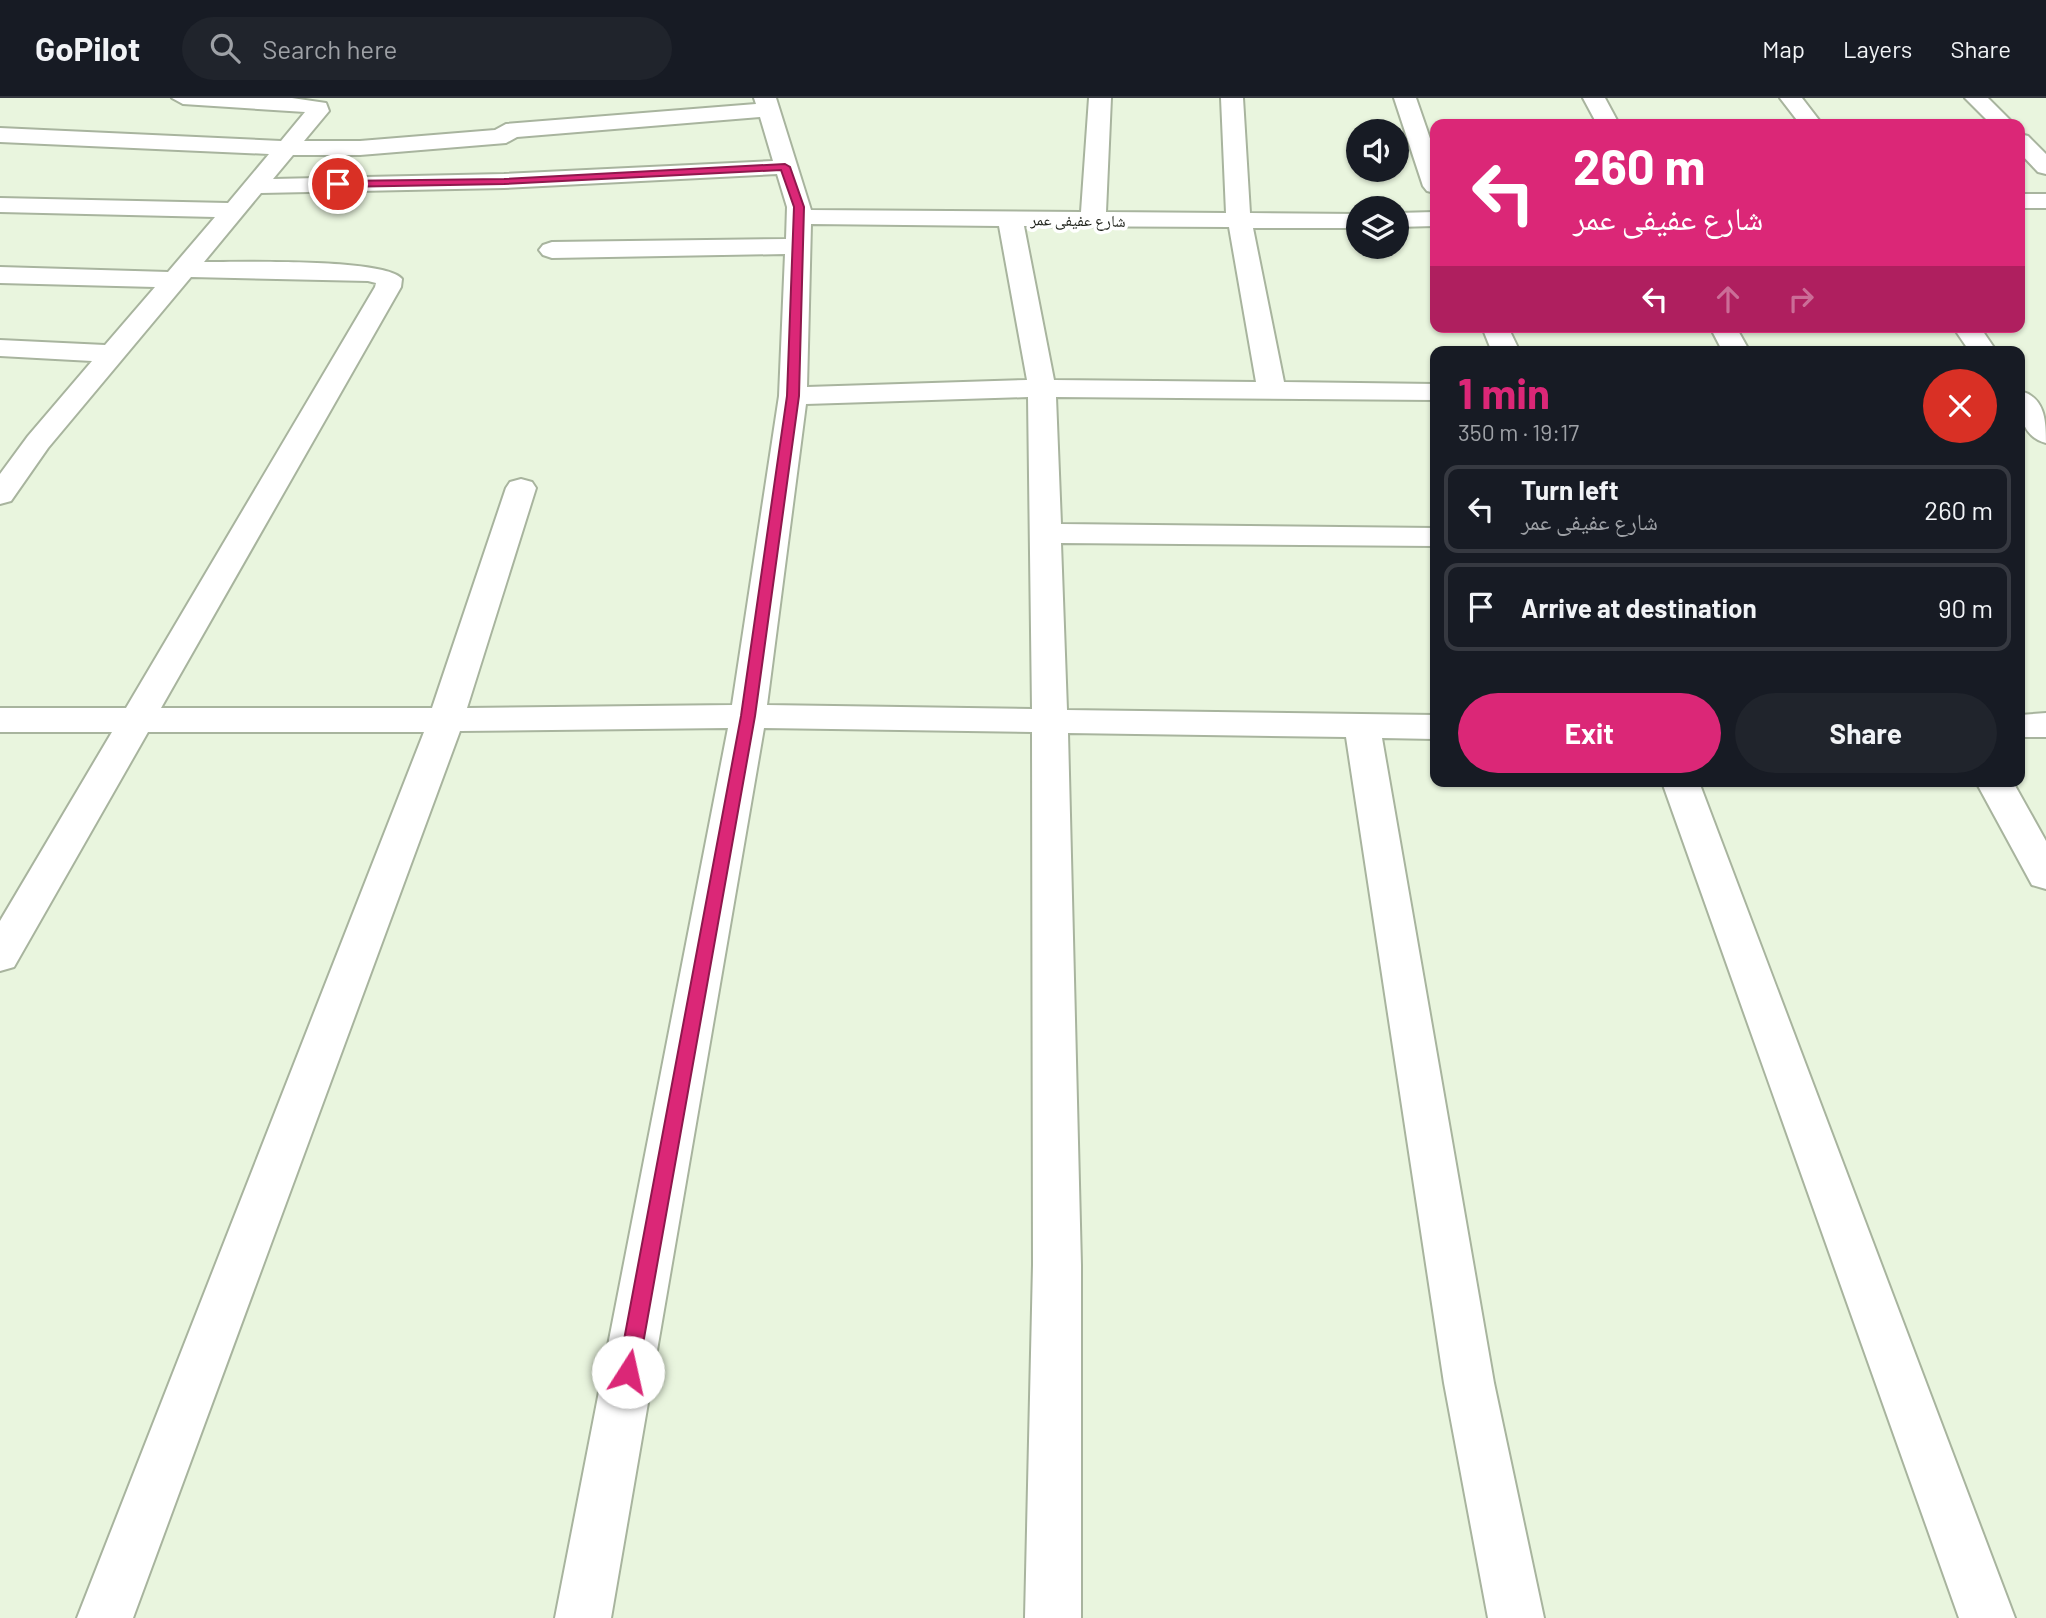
<!DOCTYPE html>
<meta charset="utf-8">
<style>
:root{--surface:#171b24;--page:#20242c;--text:#f1f3f6;--muted:#9ea1a6;--line:#363941;--accent:#db2777}
body{margin:0;font-family:Barlow,"Noto Naskh Arabic",sans-serif;background:var(--page);color:var(--text);height:100vh;display:flex;flex-direction:column;font-size:26px;white-space:nowrap}
*{box-sizing:border-box;margin:0}
p{font-size:23px;color:var(--muted)}
.icon{flex:none;width:38px;height:38px;fill:none;stroke:currentColor;stroke-width:2;stroke-linecap:round;stroke-linejoin:round}
.map{position:relative;flex:1;overflow:hidden}
.drawer{position:absolute;left:1430px;top:248px;width:595px;height:441px;display:flex;flex-direction:column;background:var(--surface);border-radius:14px;box-shadow:0 2px 5px #0004}
.drawer>*{flex:none}
.hud{position:absolute;left:1430px;top:21px;width:595px;height:214px;border-radius:14px;box-shadow:0 2px 5px #0004;background:#db2777;color:#fff;overflow:hidden}
.controls{position:absolute;left:1346px;top:21px;display:grid;gap:14px}
.controls a{display:grid;place-items:center;width:63px;height:63px;border-radius:50%;background:var(--surface);box-shadow:0 2px 5px #0004;font-size:35px}
.pin{position:absolute;display:grid;place-items:center;width:60px;height:60px;color:#fff;margin:-30px;border:4px solid #fff;border-radius:50%;box-shadow:0 2px 7px #0007}
.me{position:absolute;width:77px;margin:-38px;rotate:10deg;stroke-linejoin:round;filter:drop-shadow(0 0 5px #0008)}
.turn{display:flex;align-items:center;gap:24px;height:147px;padding:0 28px;font-size:32px}
.turn .icon{width:91px;height:91px;stroke-width:2.5}
.turn b{display:block;font-size:49px;line-height:60px}
.lanes{display:flex;align-items:center;height:66px;padding:0 28px;background:#0003;justify-content:center;gap:35px;direction:ltr}
.lanes .off{opacity:.35}
.round{display:grid;place-items:center;flex:none;width:74px;height:74px;border-radius:37px;background:var(--page)}
.head{display:flex;align-items:center;justify-content:space-between;height:119px;padding:0 28px}
h1{font-size:42px;font-weight:700;line-height:52px;color:var(--accent)}
.button{display:flex;gap:14px;margin-top:auto;padding:14px 28px}
.button a{flex:1;height:80px;border-radius:42px;background:var(--accent);color:#fff;font-size:28px;font-weight:700;line-height:80px;text-align:center}
.button a+a{background:var(--page);color:var(--text)}
ul{padding:0;list-style:none}
li{display:flex;align-items:center;gap:21px;height:88px;margin:0 14px 10px;padding:0 14px;border:4px solid var(--line);border-radius:14px}
li div{flex:1}
li b{display:block;font-size:26px}
li em{font-style:normal}
header{display:flex;align-items:center;gap:42px;box-sizing:border-box;height:98px;padding:0 35px;background:var(--surface);border-bottom:2px solid var(--line)}
header strong{font-size:33px}
nav{display:flex;gap:38px;margin-inline-start:auto;font-size:24px}
.search{width:490px;height:63px;background:var(--page);display:flex;align-items:center;gap:18px;box-sizing:border-box;padding:0 24px;border-radius:38px;color:var(--muted);font-size:26px}
.map>svg:first-child{display:block}
</style>
<header>
<strong>GoPilot</strong>
<div class="search"><svg class="icon" aria-label="search" viewBox="0 0 24 24"><circle cx="10" cy="10" r="6"/><path d="M15 15l6 6"/></svg>Search here</div>
<nav><a>Map</a><a>Layers</a><a>Share</a></nav>
</header>
<div class="map">
<svg width="2046" height="1520" viewBox="0 0 2046 1520">
<rect width="100%" height="100%" fill="#e9f5de"/>
<g fill="none" stroke-linecap="round" stroke-linejoin="round">
<defs>
<path id="minor" d="M172,0H292L326,5L329,13L304,43H360L495,32L506,26L756,6L754,0H776L811,112L1081,114L1089,0H1111L1106,114L1226,115L1221,0H1243L1250,115L1358,116V130H1253L1284,284L1435,286V302L1056,299L1061,426L1435,430V448L1061,445L1067,612L1435,617V641L1382,640L1494,1285L1544,1520H1488L1444,1285L1346,639L1068,635L1081,1167V1520H1025L1033,1167L1032,634L764,630L611,1520H555L728,630L460,633L133,1520H77L424,634H148L14,869L0,873V823L112,634H0V610H126L375,189L376,185L368,183L191,179L48,350L11,403L0,406V376L28,338L92,263L0,258V242L105,247L155,189L0,185V169L168,174L215,119L0,114V100L228,105L269,56L0,44V30L281,43L305,14L183,6ZM760,19L773,63L504,76L273,81L293,57H360L506,45L517,39ZM777,76L787,109L786,141L552,144L543,147L539,152L543,157L552,160L785,156L779,298L732,607L467,610L536,390L532,384L521,381L510,384L506,390L432,610H161L401,189L402,181C387,160 236,164 204,164L261,95L504,90ZM811,126L999,128L1027,282L807,289ZM1024,128L1229,129L1256,284L1054,282ZM1028,299L1032,611L767,607L806,306Z
M1394,0H1416L1435,55V95L1427,93L1423,88Z
M1583,0H1605L1619,26H1597Z
M1780,0H1802L1822,26H1800Z
M1965,0H1988L2014,26H1991Z
M2020,36L2028,38L2046,56V76L2038,74L2020,55Z
M2020,96H2046V110H2020Z
M1435,114V128L1396,129V115Z
M1482,229H1508L1520,254H1492Z
M1710,229H1736L1750,254H1723Z
M1953,229H1980L1997,254H1970Z
M2020,293C2045,299 2046,323 2046,345C2022,339 2018,314 2020,293Z
M2046,615V639H2020V617Z
M1662,684H1699L2015,1520H1959Z
M1976,684H2013L2046,743V791L2032,787Z"/>
</defs>
<use href="#minor" stroke="#a8b49e" stroke-width="4"/>
<use href="#minor" fill="#fff" fill-rule="evenodd"/>
</g>
<path fill="#db2777" stroke="#8e194d" stroke-width="2" d="M785,66L790,69L804,109L799,298L755,618L638,1274L635,1281L628,1283L621,1281L618,1274L741,618L787,298L794,109L781,72L504,86L338,89L333,86L338,83L504,81Z"/>
<g text-anchor="middle" stroke-width="7" stroke-linejoin="round" paint-order="stroke">
<g font-size="16" fill="#1d2119" stroke="#fff">
<text transform="translate(1078 122) rotate(1)" y="6">شارع عفيفى عمر</text>
</g>
</g>
</svg>
<div class="controls">
<a><svg class="icon" aria-label="sound" viewBox="0 0 24 24"><path d="M4 9h4l5-4v14l-5-4H4zM17 9q2 3 0 6"/></svg></a>
<a><svg class="icon" aria-label="layers" viewBox="0 0 24 24"><path d="M12 4l9 5-9 5-9-5zM3 14l9 5 9-5"/></svg></a>
</div>
<div class="pin" style="left:338px;top:86px;background:#d93025"><svg class="icon" aria-label="arrive" viewBox="0 0 24 24"><path d="M6 21V4h12l-3 4 3 4H6"/></svg></div>
<svg class="me" style="left:628px;top:1274px" viewBox="-20 -20 40 40"><circle r="19" fill="#fff"/><path d="M0-13L10 11 0 6-10 11z" fill="#db2777"/></svg>
<div class="hud">
<div class="turn"><svg class="icon" aria-label="left" viewBox="0 0 24 24"><path d="M17 20v-9H6M10 6l-5 5 5 5"/></svg><div><b>260 m</b>شارع عفيفى عمر</div></div>
<div class="lanes"><svg class="icon" aria-label="left" viewBox="0 0 24 24"><path d="M17 20v-9H6M10 6l-5 5 5 5"/></svg><svg class="icon off" aria-label="ahead" viewBox="0 0 24 24"><path d="M12 20V5M6 11l6-6 6 6"/></svg><svg class="icon off" aria-label="right" viewBox="0 0 24 24"><path d="M7 20v-9h11M14 6l5 5-5 5"/></svg></div>
</div>
<section class="drawer">
<div class="head"><div><h1>1 min</h1><p>350 m · 19:17</p></div><a class="round" style="background:#d93025;color:#fff"><svg class="icon" aria-label="close" viewBox="0 0 24 24"><path d="M6 6l12 12M18 6L6 18"/></svg></a></div>
<ul>
<li><svg class="icon" aria-label="left" viewBox="0 0 24 24"><path d="M17 20v-9H6M10 6l-5 5 5 5"/></svg><div><b>Turn left</b><p>شارع عفيفى عمر</p></div><em>260 m</em></li>
<li><svg class="icon" aria-label="arrive" viewBox="0 0 24 24"><path d="M6 21V4h12l-3 4 3 4H6"/></svg><div><b>Arrive at destination</b></div><em>90 m</em></li>
</ul>
<div class="button"><a>Exit</a><a>Share</a></div>
</section>
</div>
